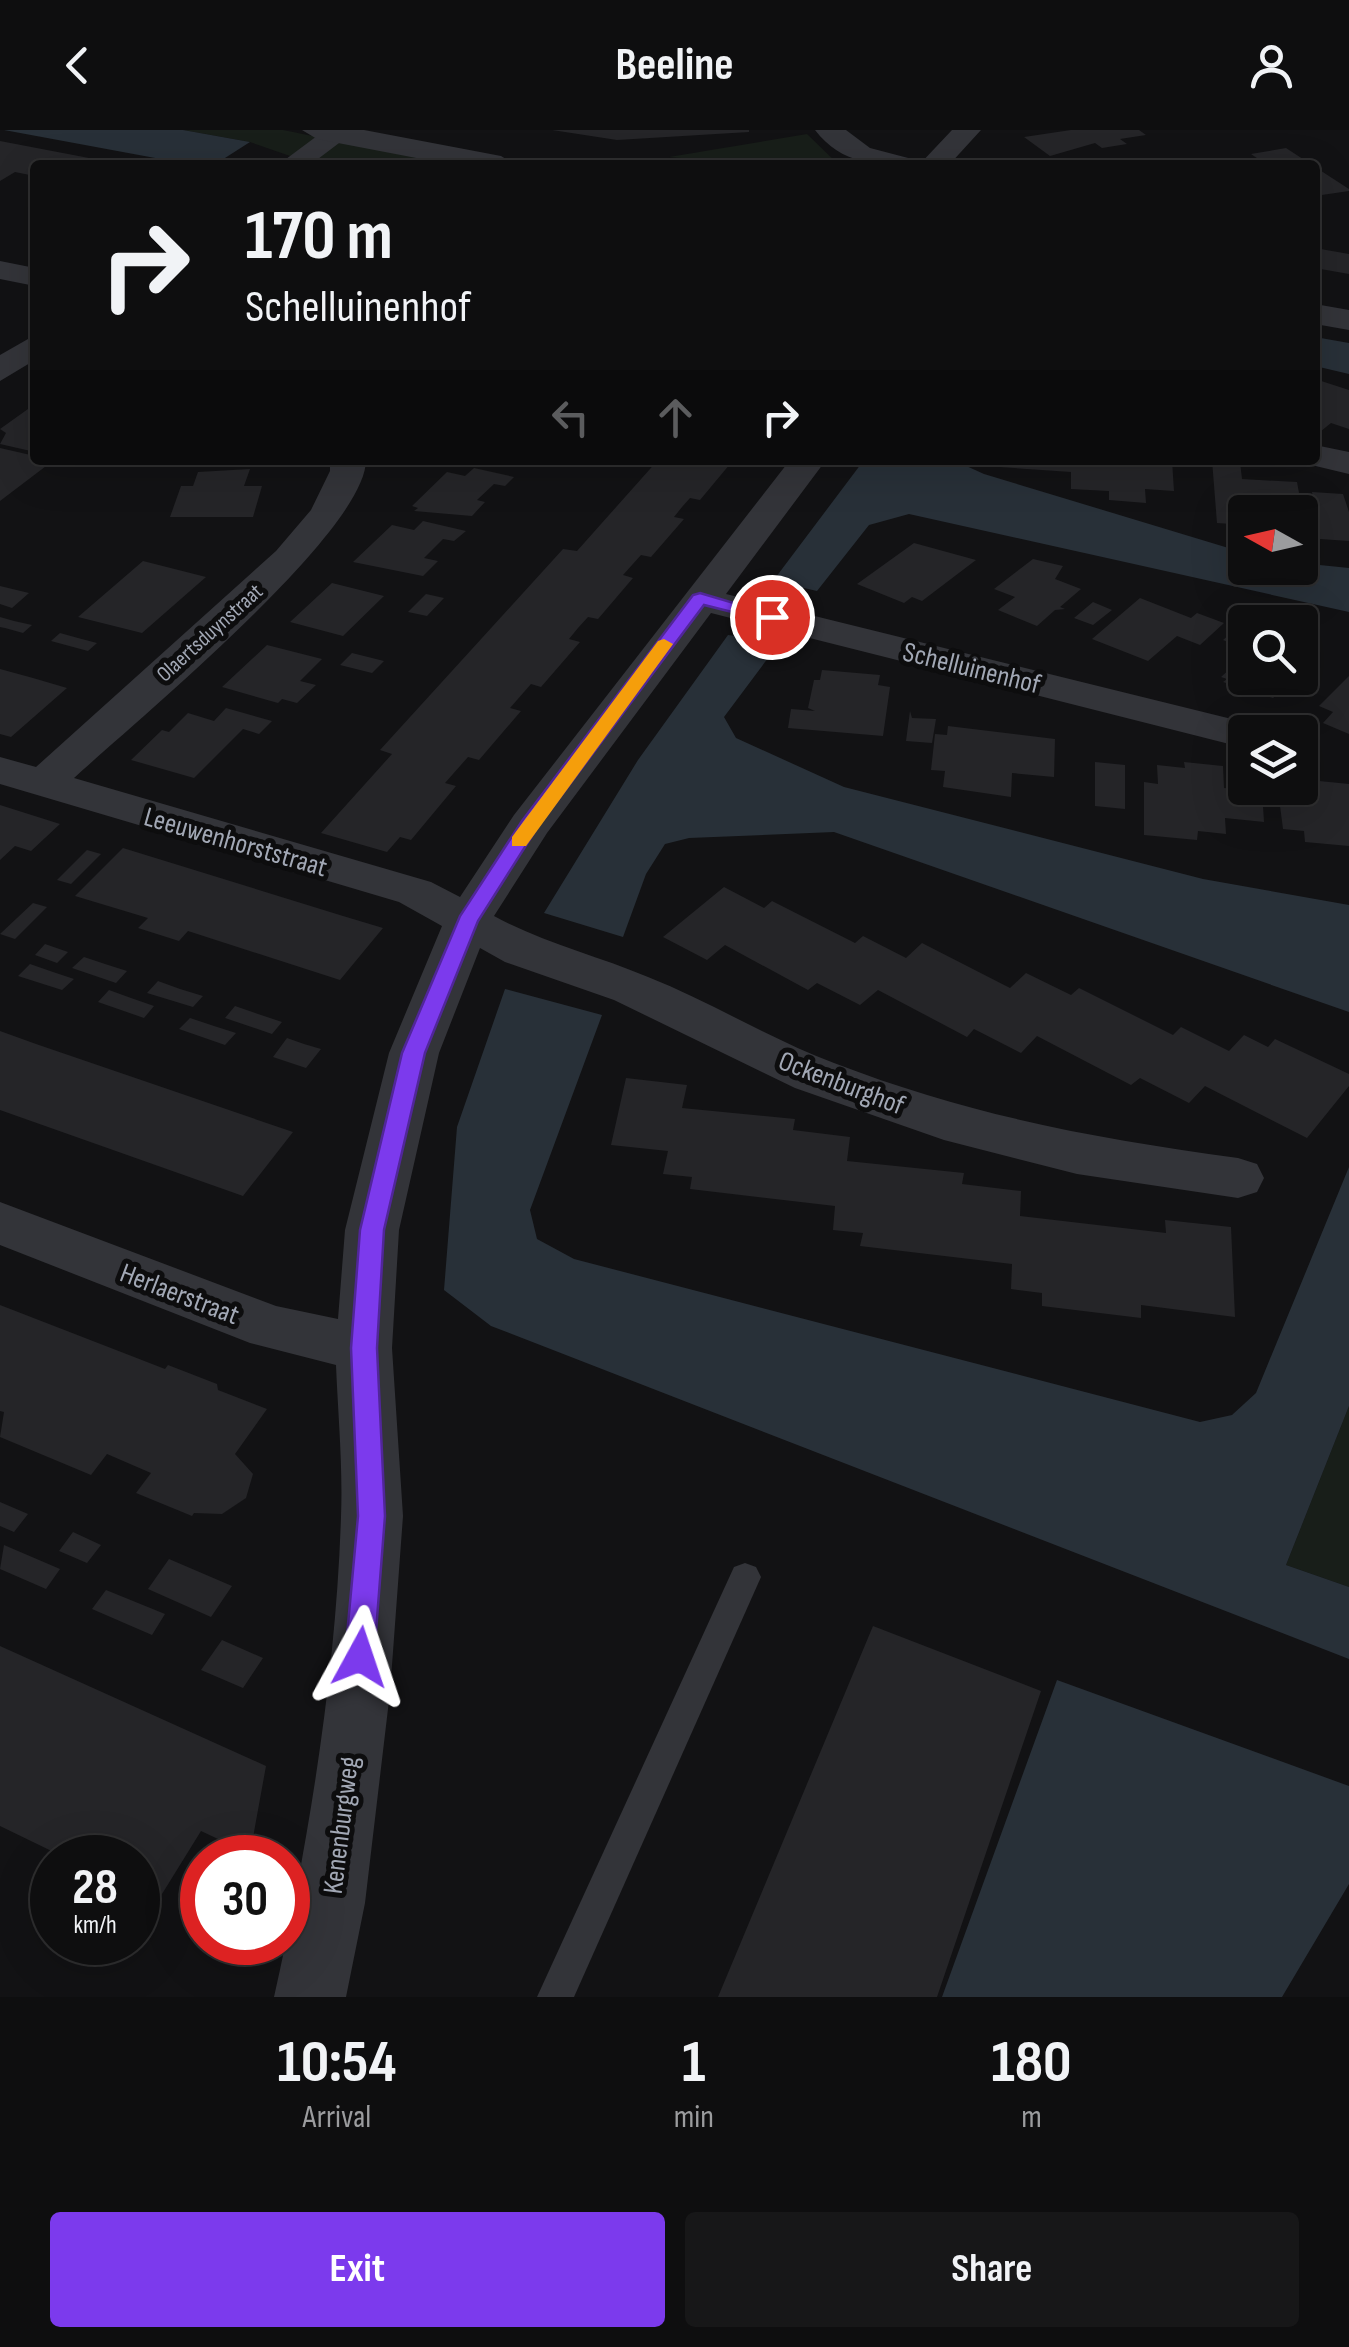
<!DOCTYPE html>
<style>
:root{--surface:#0e0e0f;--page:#171718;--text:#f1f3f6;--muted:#9b9c9e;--line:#2e2e2f;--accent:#7c3aed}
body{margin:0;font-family:"Sofia Sans Condensed",sans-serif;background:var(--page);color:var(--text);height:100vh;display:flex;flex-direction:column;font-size:38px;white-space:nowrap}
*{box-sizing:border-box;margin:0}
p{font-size:32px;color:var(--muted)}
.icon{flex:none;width:55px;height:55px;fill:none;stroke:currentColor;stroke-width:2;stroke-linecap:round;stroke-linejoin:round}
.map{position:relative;height:1867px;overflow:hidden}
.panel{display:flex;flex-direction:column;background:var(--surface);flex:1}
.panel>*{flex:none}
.top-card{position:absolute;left:30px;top:30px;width:1290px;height:305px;border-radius:10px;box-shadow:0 10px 40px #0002,0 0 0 2px var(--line);background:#0e0e0f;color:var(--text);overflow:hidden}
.needle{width:65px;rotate:278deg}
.controls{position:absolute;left:1228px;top:365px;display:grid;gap:20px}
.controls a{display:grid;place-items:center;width:90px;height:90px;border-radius:10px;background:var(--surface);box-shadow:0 10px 40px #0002,0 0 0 2px var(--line);font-size:50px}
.speed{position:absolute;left:30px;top:1705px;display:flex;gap:20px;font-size:50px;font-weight:700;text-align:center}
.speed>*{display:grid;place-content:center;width:130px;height:130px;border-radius:50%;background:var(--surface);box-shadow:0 10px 40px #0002,0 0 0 2px var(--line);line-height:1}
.speed small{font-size:25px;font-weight:400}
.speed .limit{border:15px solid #d22;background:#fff;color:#111}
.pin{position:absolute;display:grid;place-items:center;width:85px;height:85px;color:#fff;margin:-42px;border:5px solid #fff;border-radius:50%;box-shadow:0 2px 10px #0007}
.me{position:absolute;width:110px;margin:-55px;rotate:5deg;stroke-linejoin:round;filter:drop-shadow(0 0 8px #0008)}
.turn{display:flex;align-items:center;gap:35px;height:210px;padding:0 50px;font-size:45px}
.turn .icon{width:130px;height:130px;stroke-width:2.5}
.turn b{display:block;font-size:70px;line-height:85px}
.lanes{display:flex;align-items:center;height:95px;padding:0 50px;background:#0003;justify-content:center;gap:50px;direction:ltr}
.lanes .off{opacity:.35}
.eta{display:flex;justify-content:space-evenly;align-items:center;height:170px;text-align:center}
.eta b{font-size:60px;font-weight:700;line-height:70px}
.cta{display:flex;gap:20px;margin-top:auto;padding:20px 50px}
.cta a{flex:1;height:115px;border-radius:10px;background:var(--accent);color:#fff;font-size:40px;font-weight:700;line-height:115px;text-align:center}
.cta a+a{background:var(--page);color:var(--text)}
header{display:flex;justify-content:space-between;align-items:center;height:130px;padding:0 50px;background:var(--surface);font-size:45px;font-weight:700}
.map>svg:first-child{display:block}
</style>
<header><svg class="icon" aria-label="back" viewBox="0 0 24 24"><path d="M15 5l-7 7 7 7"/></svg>Beeline<svg class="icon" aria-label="person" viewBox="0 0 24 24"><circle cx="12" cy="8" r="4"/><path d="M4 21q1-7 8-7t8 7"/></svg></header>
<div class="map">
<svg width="1349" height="1867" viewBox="0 0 1349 1867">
<rect width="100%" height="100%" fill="#121214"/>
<path fill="#181e19" d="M183,0H283L456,35H316L250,12Z
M807,4L839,35H762L669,27Z
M1349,1276V1457L1286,1435Z"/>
<path fill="#283038" d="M4,0H183L250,12L214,35H193Z
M1315,207L1349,213V244L1315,236Z
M864,330H953L984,344L1245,423V438H1300V433L1349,438V482L909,384L869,395L817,461L773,451Z
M728,505L768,510L774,520L724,587L736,608L844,657L1203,749L1349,775V882L834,702L689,708L665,714L646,744L623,807L544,783L638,630Z
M505,859L602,885L530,1080L537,1109L574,1129L1200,1292L1232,1285L1256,1263L1349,1037V1276L1286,1435L1349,1457V1529L491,1196L444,1160L457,997Z
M1057,1550L1349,1656V1754L1282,1867H942Z"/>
<path fill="#252528" d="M552,0H749V2L617,10Z
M1071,0H1139L1146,5L1120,9L1127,14L1102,18L1095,13L1050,26L1024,7Z
M0,11L115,33V35H35V46L15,42L0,51Z
M1286,18L1312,35H1267L1251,24Z
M1315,37L1349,59V61L1315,66Z
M1315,118L1349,124V144L1315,138Z
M1315,249L1349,260V299L1331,293L1315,306Z
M35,274V322L0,314L6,303L0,299Z
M0,318L35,326V330H54L0,371Z
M658,330H723L730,334L700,370L690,368L682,377L674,387L684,389L651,427L641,425L623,445L633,448L598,489L588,487L578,498L569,509L580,512L541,557L531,554L510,578L521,581L479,630L468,627L445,653L456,656L411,710L400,707L387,722L321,703L392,624L380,620L563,419L577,421Z
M1000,330H1172L1174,361L1145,359L1146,373L1109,370V361L1071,359V342L1000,337Z
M1212,330L1240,332L1242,349L1297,352L1301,374L1270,372L1272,382H1245V395L1217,393Z
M474,338L514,347L505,356L494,354L477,370L485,372L472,386L414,381L418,378L412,376L447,342L465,346Z
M250,339L244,356H262L253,387H170L181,356H193L198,342Z
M1312,362L1343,364L1349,382V411L1320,409Z
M423,391L466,401L454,411L443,409L424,428L438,431L423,446L353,432L392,395L414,400Z
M914,413L976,430L922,471L912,467L904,473L857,454Z
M1033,429L1063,436L1055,449L1081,459L1060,477L1065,479L1055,480L1037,496L998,480L1015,467L994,459Z
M143,431L206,447L142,503L78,487Z
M332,453L384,466L343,506L290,492Z
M0,456L29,463L12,478L0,474Z
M426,464L444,468L427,486L408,482Z
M1140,468L1191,488L1197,483L1224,493L1200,515L1177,506L1148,531L1092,509Z
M1093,472L1112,480L1093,495L1074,488Z
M0,487L14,491L32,495L23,503L5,498L0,497Z
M1248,488L1259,492H1245V519L1223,510Z
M60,503L78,508L97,513L88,521L51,511Z
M267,515L322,529L300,551L316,555L297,573L282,569L278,573L222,557Z
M352,523L384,531L372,543L340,535Z
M1245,525V548H1295L1273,568L1223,552L1227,549L1221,547Z
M0,539L33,548L67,558L11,607L0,604Z
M822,540L880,545L878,555L890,557L883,606L788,598L791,579L815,581L808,578L814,550H820Z
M1349,546V604L1323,593L1333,582L1319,576Z
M226,578L272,591L259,604L243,599L194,648L131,630L162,600L169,602L188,583L214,591Z
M910,581L912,588L936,589L932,613L906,611Z
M948,596L1055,609L1054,647L1012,643L1011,667L943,657L945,641L931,640L935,604L947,605Z
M1095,632L1125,635V679L1095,676Z
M1184,632L1223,636L1224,658L1262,661L1264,692L1225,688L1226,704L1198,701L1197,710L1144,705V652L1158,654L1157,635L1185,638Z
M1319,651L1349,654V716L1305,712L1304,701L1283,699L1279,668L1300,670V656L1319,657Z
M0,675L60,694L31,721L15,716L0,730Z
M123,718L343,786L383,798L340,850L188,801L179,811L138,798L148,788L75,766Z
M87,720L101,724L71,754L57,750Z
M724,757L764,778L772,771L855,813L863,806L906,828L922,813L1010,858L1026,843L1071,865L1079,858L1173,905L1181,897L1229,921L1244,905L1268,917L1275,909L1349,944V956L1307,1008L1205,956L1189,973L1140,948L1131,955L1037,906L1021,923L974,899L967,907L878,860L860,875L817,853L808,860L725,815L707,830L663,807Z
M33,773L47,777L15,809L0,804Z
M45,814L68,822L57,833L35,825Z
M84,827L105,834L127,841L116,853L72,838Z
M30,834L53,842L74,849L62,860L18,846Z
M158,851L180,859L203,866L193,877L147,863Z
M109,860L131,868L154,876L144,888L98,872Z
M235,876L258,884L282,892L272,904L225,888Z
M190,888L214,896L236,903L225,915L179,899Z
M0,901L36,914L293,1002L243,1066L0,980Z
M287,908L304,914L321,919L306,938L273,927Z
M626,948L687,955L682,978L795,989L793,1000L850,1007L847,1031L964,1043L962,1054L1021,1061L1020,1086L1166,1103L1165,1090L1231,1097L1235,1187L1141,1175V1188L1042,1176V1163L1011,1159L1012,1134L860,1116L863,1103L833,1100L835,1076L690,1059L692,1047L663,1044L668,1021L611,1015Z
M0,1175L165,1239L168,1235L217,1254L218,1260L267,1279L235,1324L253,1344L246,1368L222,1384L194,1383L192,1386L136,1363L151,1343L107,1324L91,1345L0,1307L4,1282L0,1281Z
M0,1372L28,1384L14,1402L0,1396Z
M73,1402L101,1415L87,1433L59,1421Z
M4,1415L60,1439L46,1459L0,1439Z
M169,1429L232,1456L211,1487L148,1459Z
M106,1460L165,1484L152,1505L92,1479Z
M873,1496L1041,1561L937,1867H718Z
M222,1510L263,1528L243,1558L201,1540Z
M0,1516L266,1636L250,1724L201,1701L162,1764L138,1753V1728H66L0,1696Z"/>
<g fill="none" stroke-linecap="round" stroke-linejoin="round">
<path fill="#333439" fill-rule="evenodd" d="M745,1433L756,1437L761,1447L574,1867H537L734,1437Z"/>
<path fill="#333439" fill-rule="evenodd" d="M325,0H348L351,4L310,35H278Z
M815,0H846L870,18L912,29L916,35C876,35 842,35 815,0Z
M952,0H981L949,35H919Z
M0,131L35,138V156L0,149Z
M35,205V230L0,251V225Z
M1315,315L1349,322V344L1303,333L1300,330H1315Z
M330,330H366C366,402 134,593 74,648L431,752L460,767L514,685L790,330H826L726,464L1260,596L1264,602H1245V618L711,483L547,703L494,786C544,813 596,825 648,847C711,872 770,909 834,933C972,986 1093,1008 1238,1028L1257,1034L1264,1048L1257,1062L1238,1068L1077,1044L944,1010L795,958L614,870L505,832L480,818L439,923L399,1100L392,1218L403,1386L390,1562L365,1773L346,1867H274C308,1716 336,1544 341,1387C343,1336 338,1285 336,1235L250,1213L0,1115V1072L276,1176L338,1189L345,1100L389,923L442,796L399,772L0,654V627L36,637L276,421L311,380L330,341Z"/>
<path fill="#333439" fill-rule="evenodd" d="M302,0H364L501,26L516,35H453L317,9Z
M1315,174L1349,180V200L1315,194Z"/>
</g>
<path fill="#7c3aed" stroke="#51269a" stroke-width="2.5" d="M700,463L781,487L772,492L704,475L537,698L478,791L425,923L384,1100L377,1218L385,1386L374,1527L370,1537L360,1541L349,1537L345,1527L358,1386L351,1218L360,1100L402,923L460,786L522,691L693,465Z"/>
<path fill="#f59e0b" d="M664,509L673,514L526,716H512V707L658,511Z"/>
<g text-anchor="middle" stroke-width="10" stroke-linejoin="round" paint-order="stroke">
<g font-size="22" fill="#a2a8b5" stroke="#0d0d0e">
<text transform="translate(209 502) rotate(-42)" y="8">Olaertsduynstraat</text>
</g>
<g font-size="28" fill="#a2a8b5" stroke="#0d0d0e">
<text transform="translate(972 537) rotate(14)" y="10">Schelluinenhof</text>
<text transform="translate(236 711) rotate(16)" y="10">Leeuwenhorststraat</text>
<text transform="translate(842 952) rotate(21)" y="10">Ockenburghof</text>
<text transform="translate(180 1163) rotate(21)" y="10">Herlaerstraat</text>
<text transform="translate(340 1695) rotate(-83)" y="10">Kenenburgweg</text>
</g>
</g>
</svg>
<div class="controls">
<a><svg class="needle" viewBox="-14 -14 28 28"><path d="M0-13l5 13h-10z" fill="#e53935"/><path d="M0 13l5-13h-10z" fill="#9b9c9e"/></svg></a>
<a><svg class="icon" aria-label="search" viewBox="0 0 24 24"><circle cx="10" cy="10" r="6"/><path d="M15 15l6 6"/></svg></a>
<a><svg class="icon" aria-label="layers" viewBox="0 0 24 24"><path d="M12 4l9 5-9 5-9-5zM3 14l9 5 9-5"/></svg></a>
</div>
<div class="speed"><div>28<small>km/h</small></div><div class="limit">30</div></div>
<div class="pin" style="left:772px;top:487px;background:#d93025"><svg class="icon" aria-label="arrive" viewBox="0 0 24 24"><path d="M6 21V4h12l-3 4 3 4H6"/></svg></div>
<svg class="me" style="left:360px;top:1527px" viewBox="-20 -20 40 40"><path d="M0-17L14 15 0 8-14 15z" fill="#7c3aed" stroke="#fff" stroke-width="4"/></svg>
<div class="top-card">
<div class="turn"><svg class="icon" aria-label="right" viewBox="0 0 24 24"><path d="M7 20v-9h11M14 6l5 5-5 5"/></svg><div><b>170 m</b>Schelluinenhof</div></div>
<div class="lanes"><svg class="icon off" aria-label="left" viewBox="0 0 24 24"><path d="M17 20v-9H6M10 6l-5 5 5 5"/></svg><svg class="icon off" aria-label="ahead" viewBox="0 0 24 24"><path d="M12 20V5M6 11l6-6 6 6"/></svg><svg class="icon" aria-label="right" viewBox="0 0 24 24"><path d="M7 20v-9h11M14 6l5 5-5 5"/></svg></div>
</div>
</div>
<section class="panel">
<div class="eta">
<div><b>10:54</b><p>Arrival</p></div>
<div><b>1</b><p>min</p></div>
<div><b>180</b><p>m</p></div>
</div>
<div class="cta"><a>Exit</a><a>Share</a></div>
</section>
